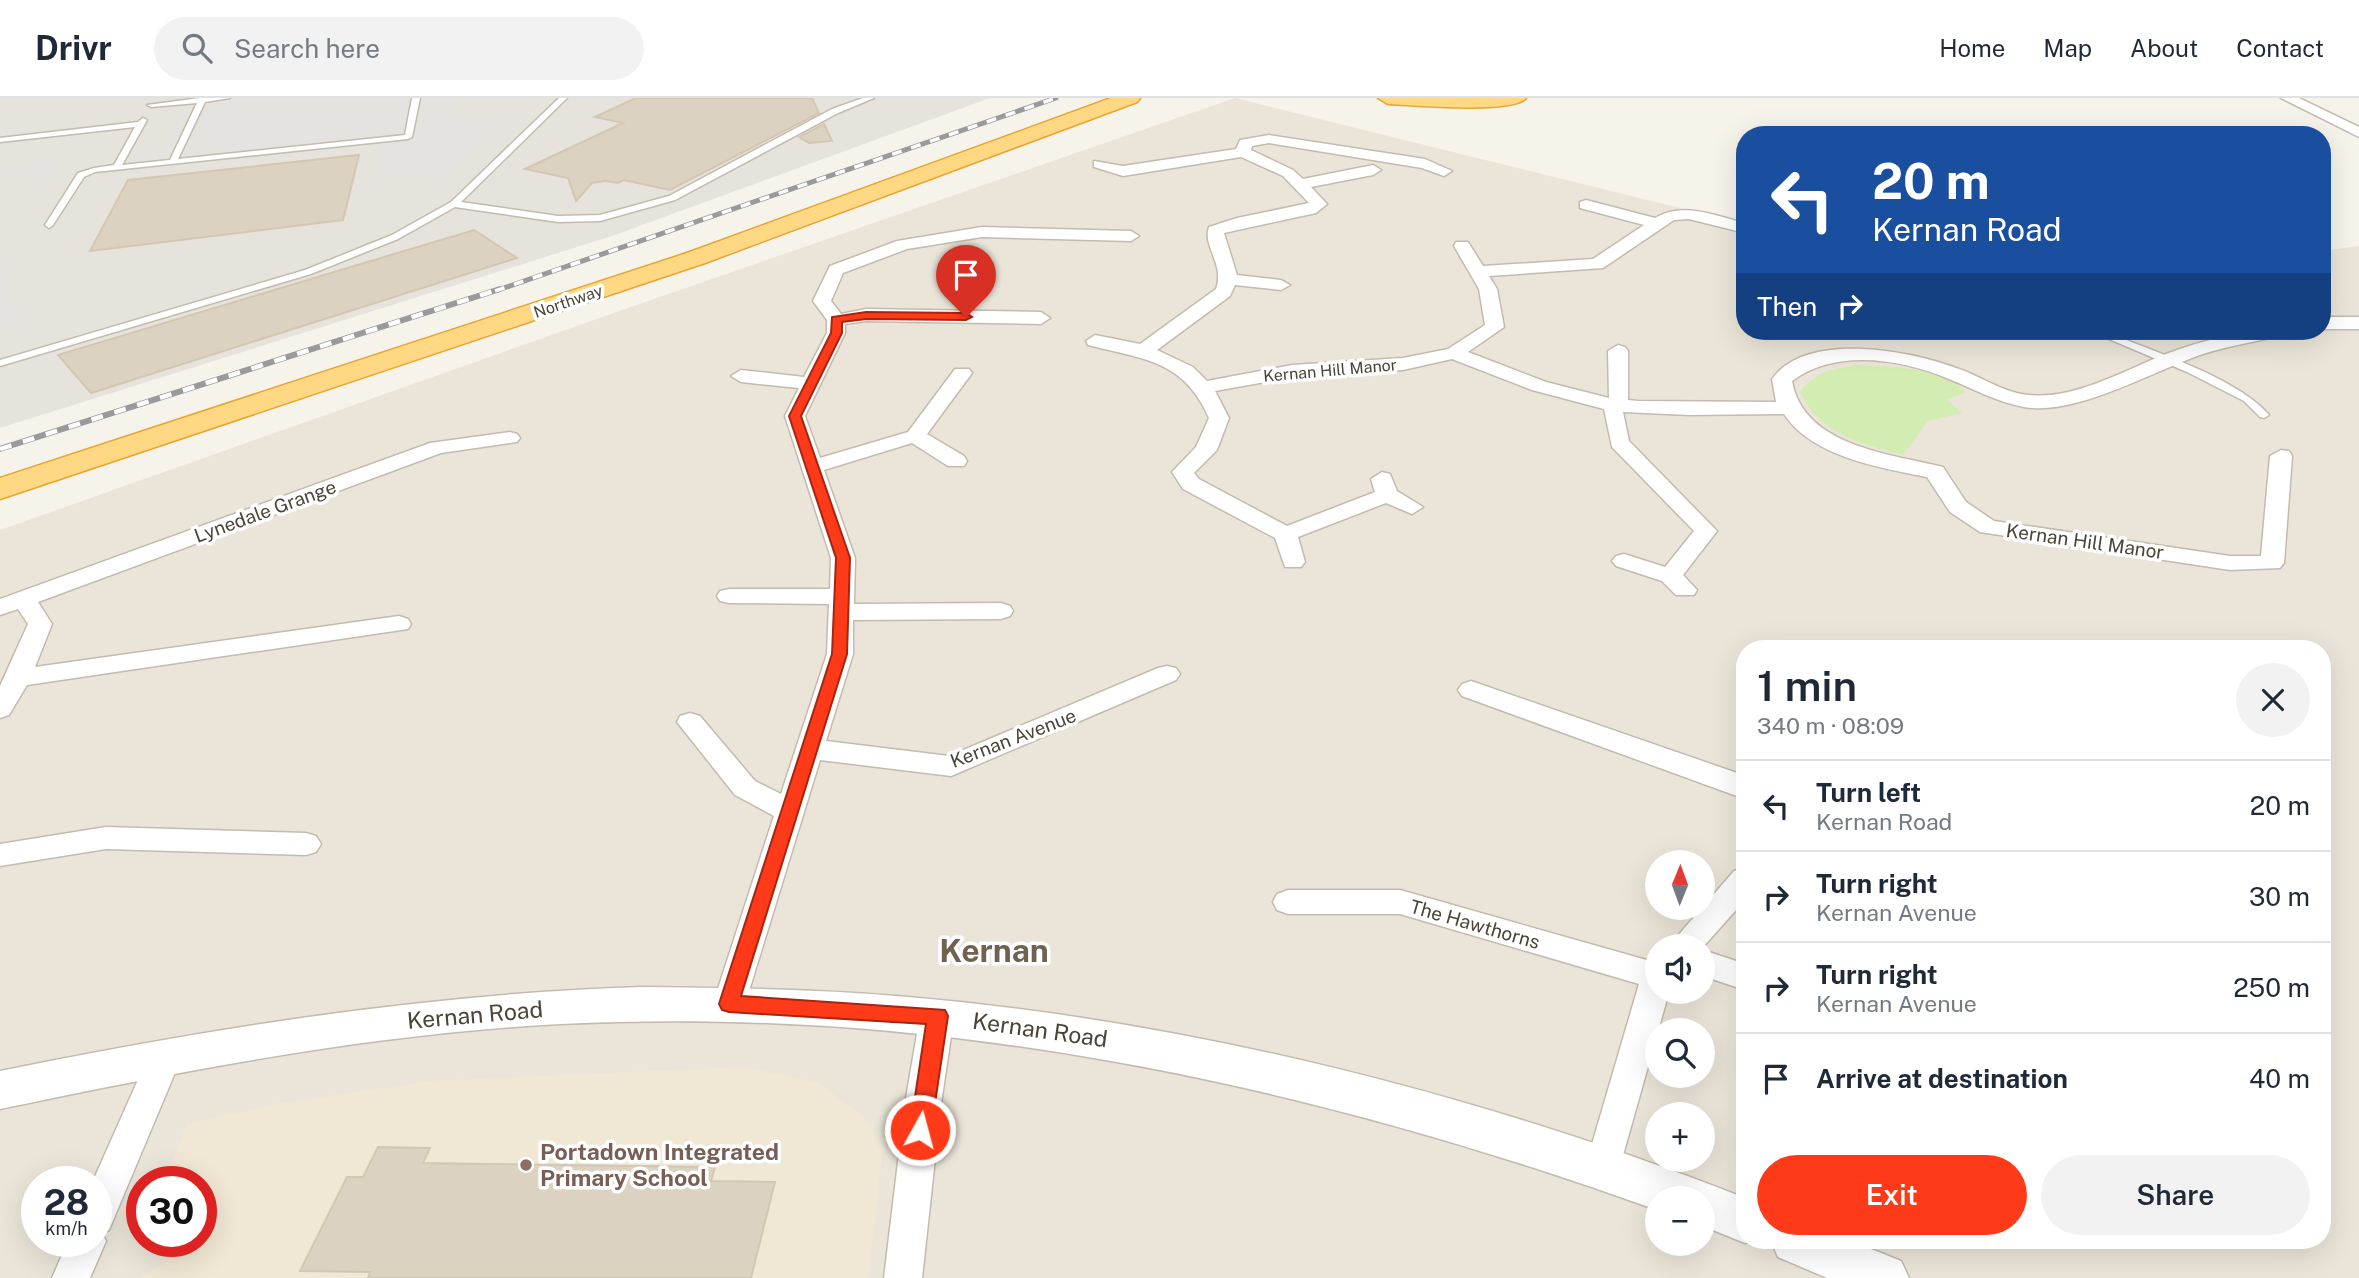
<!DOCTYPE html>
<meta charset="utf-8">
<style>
:root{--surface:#fff;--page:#f2f2f3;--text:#1f2937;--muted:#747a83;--line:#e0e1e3;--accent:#ff3a19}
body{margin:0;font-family:"Public Sans",sans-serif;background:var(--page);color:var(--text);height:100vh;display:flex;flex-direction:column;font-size:26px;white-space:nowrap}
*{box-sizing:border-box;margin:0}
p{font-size:23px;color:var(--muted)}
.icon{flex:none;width:38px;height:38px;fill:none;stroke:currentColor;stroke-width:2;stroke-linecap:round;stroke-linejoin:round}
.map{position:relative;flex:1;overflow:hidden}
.details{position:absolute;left:1736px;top:542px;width:595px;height:609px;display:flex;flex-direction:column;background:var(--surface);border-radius:28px;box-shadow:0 7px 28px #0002}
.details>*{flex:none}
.hud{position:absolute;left:1736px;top:28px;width:595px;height:214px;border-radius:28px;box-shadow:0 7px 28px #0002;background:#1a4fa0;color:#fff;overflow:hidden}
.needle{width:46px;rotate:1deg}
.tools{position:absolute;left:1645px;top:752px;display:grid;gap:14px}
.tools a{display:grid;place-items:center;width:70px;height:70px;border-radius:50%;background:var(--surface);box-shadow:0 7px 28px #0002;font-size:35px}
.speed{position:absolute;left:21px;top:1068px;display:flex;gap:14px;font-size:35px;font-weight:700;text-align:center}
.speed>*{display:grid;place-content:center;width:91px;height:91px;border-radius:50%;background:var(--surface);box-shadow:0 7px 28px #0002;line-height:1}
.speed small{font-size:18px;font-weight:400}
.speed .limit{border:10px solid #d22;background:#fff;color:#111}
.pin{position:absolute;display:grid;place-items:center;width:60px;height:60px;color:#fff;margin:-72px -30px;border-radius:50% 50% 50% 0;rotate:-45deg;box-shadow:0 0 7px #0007}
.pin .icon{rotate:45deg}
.me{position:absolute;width:77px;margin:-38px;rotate:7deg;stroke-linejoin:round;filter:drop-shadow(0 0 5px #0008)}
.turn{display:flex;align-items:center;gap:24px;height:147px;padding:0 21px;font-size:32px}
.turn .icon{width:91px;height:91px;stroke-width:2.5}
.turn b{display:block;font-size:49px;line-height:60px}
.then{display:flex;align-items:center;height:66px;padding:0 21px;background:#0003;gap:14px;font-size:26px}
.round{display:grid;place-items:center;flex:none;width:74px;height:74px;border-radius:37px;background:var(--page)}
.summary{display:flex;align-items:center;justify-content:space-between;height:119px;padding:0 21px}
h1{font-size:42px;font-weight:600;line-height:52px}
.action{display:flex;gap:14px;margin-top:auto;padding:14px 21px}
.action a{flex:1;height:80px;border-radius:42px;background:var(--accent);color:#fff;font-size:28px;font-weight:600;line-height:80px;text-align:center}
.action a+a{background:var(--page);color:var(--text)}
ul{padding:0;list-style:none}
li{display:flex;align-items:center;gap:21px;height:91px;padding:0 21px;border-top:2px solid var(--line)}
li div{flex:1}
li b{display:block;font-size:26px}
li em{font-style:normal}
header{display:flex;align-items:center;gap:42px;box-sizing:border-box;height:98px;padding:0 35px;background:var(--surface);border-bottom:2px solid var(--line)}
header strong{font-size:33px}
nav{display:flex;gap:38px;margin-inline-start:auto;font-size:24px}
.search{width:490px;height:63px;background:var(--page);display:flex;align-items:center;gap:18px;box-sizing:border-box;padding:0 24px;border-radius:38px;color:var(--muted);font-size:26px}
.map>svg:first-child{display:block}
</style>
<header>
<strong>Drivr</strong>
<div class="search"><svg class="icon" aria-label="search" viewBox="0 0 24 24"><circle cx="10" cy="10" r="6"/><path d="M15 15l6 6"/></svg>Search here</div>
<nav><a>Home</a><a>Map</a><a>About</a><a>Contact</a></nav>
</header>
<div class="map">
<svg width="2359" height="1180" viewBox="0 0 2359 1180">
<rect width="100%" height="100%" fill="#f6f3eb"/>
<path fill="#ebe5d9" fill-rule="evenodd" d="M1235,0L1745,126V233H2322V153L2359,148V1180H0V432L625,211ZM1745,551H2322V1143H1745ZM1657,765H1703V810H1657ZM1657,849H1703V894H1657ZM1657,933H1703V978H1657ZM1657,1017H1703V1062H1657ZM37,1083H96V1143H37ZM142,1083H201V1143H142ZM1657,1101H1703V1146H1657Z"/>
<path fill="#e6e2dc" d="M0,0H990L612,138L0,330Z"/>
<path fill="#f0e8d4" d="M745,969L818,985L862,1018L883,1051L868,1180H140L180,1155L185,1143H201V1083H166L187,1026L276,1006L430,983Z"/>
<path fill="#d3ecb2" d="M1857,267C1890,269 1943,268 1966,294L1947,302L1962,315L1928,323L1903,357C1861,346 1820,337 1800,294C1814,274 1833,271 1857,267Z"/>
<path fill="#e5e3df" d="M191,0H457L450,22L518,14L447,78L380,85V46L150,70Z
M63,60L52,78L0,84V67Z
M17,170L5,187L25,227L0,234V171Z"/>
<path fill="#dcd2c2" stroke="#d4c7b2" stroke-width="2" d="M636,0H812L819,15L670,92L624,82L618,85L605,83L592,85L576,103L568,80L525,71L623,25L595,19Z
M824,26L832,43L809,45L799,39Z
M359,57L343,122L90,153L128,82Z
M474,132L517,160L91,295L58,257Z
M378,1049L430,1050L423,1065L715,1069L711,1083L775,1084L751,1180H368L370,1174L300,1173L347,1079H363Z"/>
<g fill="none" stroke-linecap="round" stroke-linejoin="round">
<defs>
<path id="service" d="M200,0H230L205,4L178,61L405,37L412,0H420L412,39L408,41L95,74L84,79L53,127L49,130L45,127L78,75L94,70L114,67L135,29L0,44V40L138,24L143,20L147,22L122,67L170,62L197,5L151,9L147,7Z
M559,0H567L461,104L558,118L600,117L669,98L832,11L863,0H874L838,15L675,102L600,123L558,124L455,109L398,141L311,176L0,268V262L305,172L392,137L451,104Z
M2090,233H2103C2150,252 2238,280 2269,317L2264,320L2260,319L2244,303L2187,274Z"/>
<path id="minor" d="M2281,0H2299L2359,29V39Z
M1269,37L1425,61L1452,73L1444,78L1422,70L1269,45L1252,48L1251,52L1293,72L1303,81L1373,67L1381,72L1373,77L1311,89L1327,106L1316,115L1224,135L1237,177L1281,182L1290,187L1281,192L1235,187L1230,198L1157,252L1193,269L1207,283L1292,267L1403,260L1448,251L1485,227L1479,191L1454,148L1456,144H1468L1483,168L1593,161L1644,127L1580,110V104L1586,102L1655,120C1683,103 1716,118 1745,125V135L1689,121L1674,122L1603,170L1489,178L1497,191L1504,229L1468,254L1546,284L1609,300L1608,253L1618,247L1625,249L1628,253V302L1638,303L1776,304L1772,281C1807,232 1912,253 1959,271C1982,279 2004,295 2029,297C2074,302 2125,272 2166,256C2205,241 2243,233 2285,233L2283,237C2255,244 2227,248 2200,257C2151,274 2076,318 2024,309C1997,304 1974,291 1949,281C1901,261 1836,250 1792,283C1803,348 1890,356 1943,369L1966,404L1994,423L2230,458H2261L2270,358L2281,352L2289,353L2292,358L2284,465L2280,470L2230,472L1980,434L1950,414L1927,379C1881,370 1812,359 1784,316L1689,317L1623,314L1629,343L1717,433L1683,477L1697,492L1694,497H1676L1662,483L1616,468L1612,463L1616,458L1624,456L1665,469L1694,433L1612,349L1604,311L1532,292L1452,261L1403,272L1292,279L1215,293L1229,320L1217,352L1194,375L1199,381L1287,428L1375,394L1371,381L1382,374L1390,376L1397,393L1423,409L1412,416L1386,405L1298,439L1305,464L1301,469H1285L1275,440L1183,391L1172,374L1196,349L1209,320C1184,262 1143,261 1088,247L1086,243L1095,237L1140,246L1216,191C1225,166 1202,148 1209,129L1237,120L1309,105L1283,78L1241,59L1123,78L1094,69V63L1123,68L1236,51L1240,42Z
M982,129L1131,133L1139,138L1131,143L982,139L907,151L843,175L831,203L841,216L866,211L1041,214L1050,220L1041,226L866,223L845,226V235L805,318L820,360L908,334L955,271H969L972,275L927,336L964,358L967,363L964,368H948L912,345L824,372L855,460L854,506L1001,505L1010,508L1013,513L1010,518L1001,521L853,522V556L826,643L949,658L1158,570L1167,568L1176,570L1180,576L1176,582L951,678L820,662L745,906L741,916L729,920L717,916L713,906L774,718L735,697L677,624L680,618L690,615L700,618L755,683L781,696L827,556L829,506L729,505L720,503L717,498L720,493L729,491H830L831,460L785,318L799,290L741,284L731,278L741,272L804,279L827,235V222L813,203L830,168L897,143Z
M2322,219H2359V231H2322Z
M510,334L517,336L520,340L517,344L441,355L38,504L52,526L35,569L399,518L408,521L411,526L408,531L27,587L9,617L0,620V588L28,526L18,511L0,517V501L430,345Z
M1471,583L1740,676L1745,678V701L1462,598L1458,592L1462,586Z
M106,729L306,735L316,738L321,746L316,754L306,757L106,751L0,768V746Z
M1745,770V802L1703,849H1668L1734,773Z
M1288,792H1400L1657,865V894H1669L1616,1082L1603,1087L1590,1082L1585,1070L1639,886L1400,816H1288L1277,812L1273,804L1277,796Z
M1703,852L1745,866V892L1703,878Z
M937,904L949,908L954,918L941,1006L922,1180H884L905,1006L920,918L925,908Z
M165,944L177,948L182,958L109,1132L102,1135L106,1143L90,1180H52L68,1143H96V1083H93L153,948Z"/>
<path id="tertiary" d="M641,889C730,890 819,891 908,899C1190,923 1482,997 1745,1100V1143H1751L1745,1145L1703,1128V1101H1657V1112C1305,985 937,907 561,926C372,936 185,972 0,1011V973C213,930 424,896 641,889Z
M1771,1143H1851L1901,1163L1909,1180H1827L1778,1159Z"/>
<path id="trunk" d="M1111,0H1140L1137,4L705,165L0,401V380L687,155Z
M1378,0H1526C1514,16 1411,7 1388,6Z"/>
</defs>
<use href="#service" stroke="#c3bbad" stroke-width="3"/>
<use href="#minor" stroke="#c3bbad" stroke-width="3"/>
<use href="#tertiary" stroke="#c3bbad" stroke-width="3"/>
<use href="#trunk" stroke="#e8a434" stroke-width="3"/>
<use href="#service" fill="#fff" fill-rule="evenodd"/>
<use href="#minor" fill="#fff" fill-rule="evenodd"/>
<use href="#tertiary" fill="#fff" fill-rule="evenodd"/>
<use href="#trunk" fill="#ffd884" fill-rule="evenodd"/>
<defs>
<path id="rail-far1" d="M495,193L1056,0"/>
<path id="rail" d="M0,351L500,191"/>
</defs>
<use href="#rail-far1" stroke="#9a9a9a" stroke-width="5"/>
<use href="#rail" stroke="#9a9a9a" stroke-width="6"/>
<use href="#rail-far1" stroke="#fff" stroke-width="3.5" stroke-dasharray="10" stroke-linecap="butt"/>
<use href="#rail" stroke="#fff" stroke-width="4.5" stroke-dasharray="12" stroke-linecap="butt"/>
</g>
<path fill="#ff3a19" stroke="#a62610" stroke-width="2" d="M866,214L966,215L972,219L966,222L866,221L842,224V235L801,318L850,460L847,556L741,898L945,912L948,918L931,1032L928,1039L920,1042L913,1039L910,1032L926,926L729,914L722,912L719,906L832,556L836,460L789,318L831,235L832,219Z"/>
<circle fill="#8d6e63" stroke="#fff" stroke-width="2.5" cx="526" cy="1067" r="7"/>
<g text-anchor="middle" stroke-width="7" stroke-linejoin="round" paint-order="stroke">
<g font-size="16" fill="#4b4438" stroke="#fff">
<text transform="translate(568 203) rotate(-19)" y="6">Northway</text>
<text transform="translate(1330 272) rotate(-5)" y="6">Kernan Hill Manor</text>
</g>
<g font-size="19" fill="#4b4438" stroke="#fff">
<text transform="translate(265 413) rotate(-20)" y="7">Lynedale Grange</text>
<text transform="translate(2085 443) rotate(8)" y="7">Kernan Hill Manor</text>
<text transform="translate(1013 640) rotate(-21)" y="7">Kernan Avenue</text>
<text transform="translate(1475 826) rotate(16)" y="7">The Hawthorns</text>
</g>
<g font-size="23" fill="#4b4438" stroke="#fff">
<text transform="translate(475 917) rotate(-5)" y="8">Kernan Road</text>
<text transform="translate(1040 932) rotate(8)" y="8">Kernan Road</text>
</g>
<g font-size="23" font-weight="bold" fill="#785e54" stroke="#fff" text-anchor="start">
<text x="540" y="1062">Portadown Integrated<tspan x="540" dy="26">Primary School</tspan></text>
</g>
<g font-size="32" font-weight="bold" fill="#6f624e" stroke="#fff">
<text x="994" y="864">Kernan</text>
</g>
</g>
</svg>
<div class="tools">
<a><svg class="needle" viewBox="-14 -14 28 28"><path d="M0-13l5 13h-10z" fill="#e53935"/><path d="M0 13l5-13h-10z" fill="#747a83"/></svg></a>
<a><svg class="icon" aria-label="sound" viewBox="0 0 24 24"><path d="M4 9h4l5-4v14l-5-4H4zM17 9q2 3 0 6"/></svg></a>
<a><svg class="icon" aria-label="search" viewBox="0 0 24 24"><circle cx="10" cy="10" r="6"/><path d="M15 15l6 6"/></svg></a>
<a>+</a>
<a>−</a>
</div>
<div class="speed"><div>28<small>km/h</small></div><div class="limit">30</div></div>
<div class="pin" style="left:966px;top:219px;background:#d93025"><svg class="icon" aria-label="arrive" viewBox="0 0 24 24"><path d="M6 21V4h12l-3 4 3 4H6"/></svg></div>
<svg class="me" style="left:920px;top:1032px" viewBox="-20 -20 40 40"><circle r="17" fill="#ff3a19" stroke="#fff" stroke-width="3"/><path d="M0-11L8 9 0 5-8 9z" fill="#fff"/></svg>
<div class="hud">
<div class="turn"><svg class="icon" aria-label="left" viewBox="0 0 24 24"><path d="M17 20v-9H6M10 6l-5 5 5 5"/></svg><div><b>20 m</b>Kernan Road</div></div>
<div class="then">Then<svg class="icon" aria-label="right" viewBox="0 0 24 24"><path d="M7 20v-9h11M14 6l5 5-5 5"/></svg></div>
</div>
<section class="details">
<div class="summary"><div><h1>1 min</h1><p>340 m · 08:09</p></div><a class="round"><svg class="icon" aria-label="close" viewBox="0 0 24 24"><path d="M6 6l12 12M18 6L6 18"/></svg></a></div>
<ul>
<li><svg class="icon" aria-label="left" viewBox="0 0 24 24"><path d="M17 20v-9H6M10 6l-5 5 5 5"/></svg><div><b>Turn left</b><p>Kernan Road</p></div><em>20 m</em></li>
<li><svg class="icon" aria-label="right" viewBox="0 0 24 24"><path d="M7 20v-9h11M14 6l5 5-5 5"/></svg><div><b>Turn right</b><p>Kernan Avenue</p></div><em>30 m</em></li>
<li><svg class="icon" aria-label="right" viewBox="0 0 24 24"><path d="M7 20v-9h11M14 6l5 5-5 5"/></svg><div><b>Turn right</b><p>Kernan Avenue</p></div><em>250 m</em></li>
<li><svg class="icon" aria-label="arrive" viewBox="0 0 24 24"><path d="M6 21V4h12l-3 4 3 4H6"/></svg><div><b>Arrive at destination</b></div><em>40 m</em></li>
</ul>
<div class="action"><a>Exit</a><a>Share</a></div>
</section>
</div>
